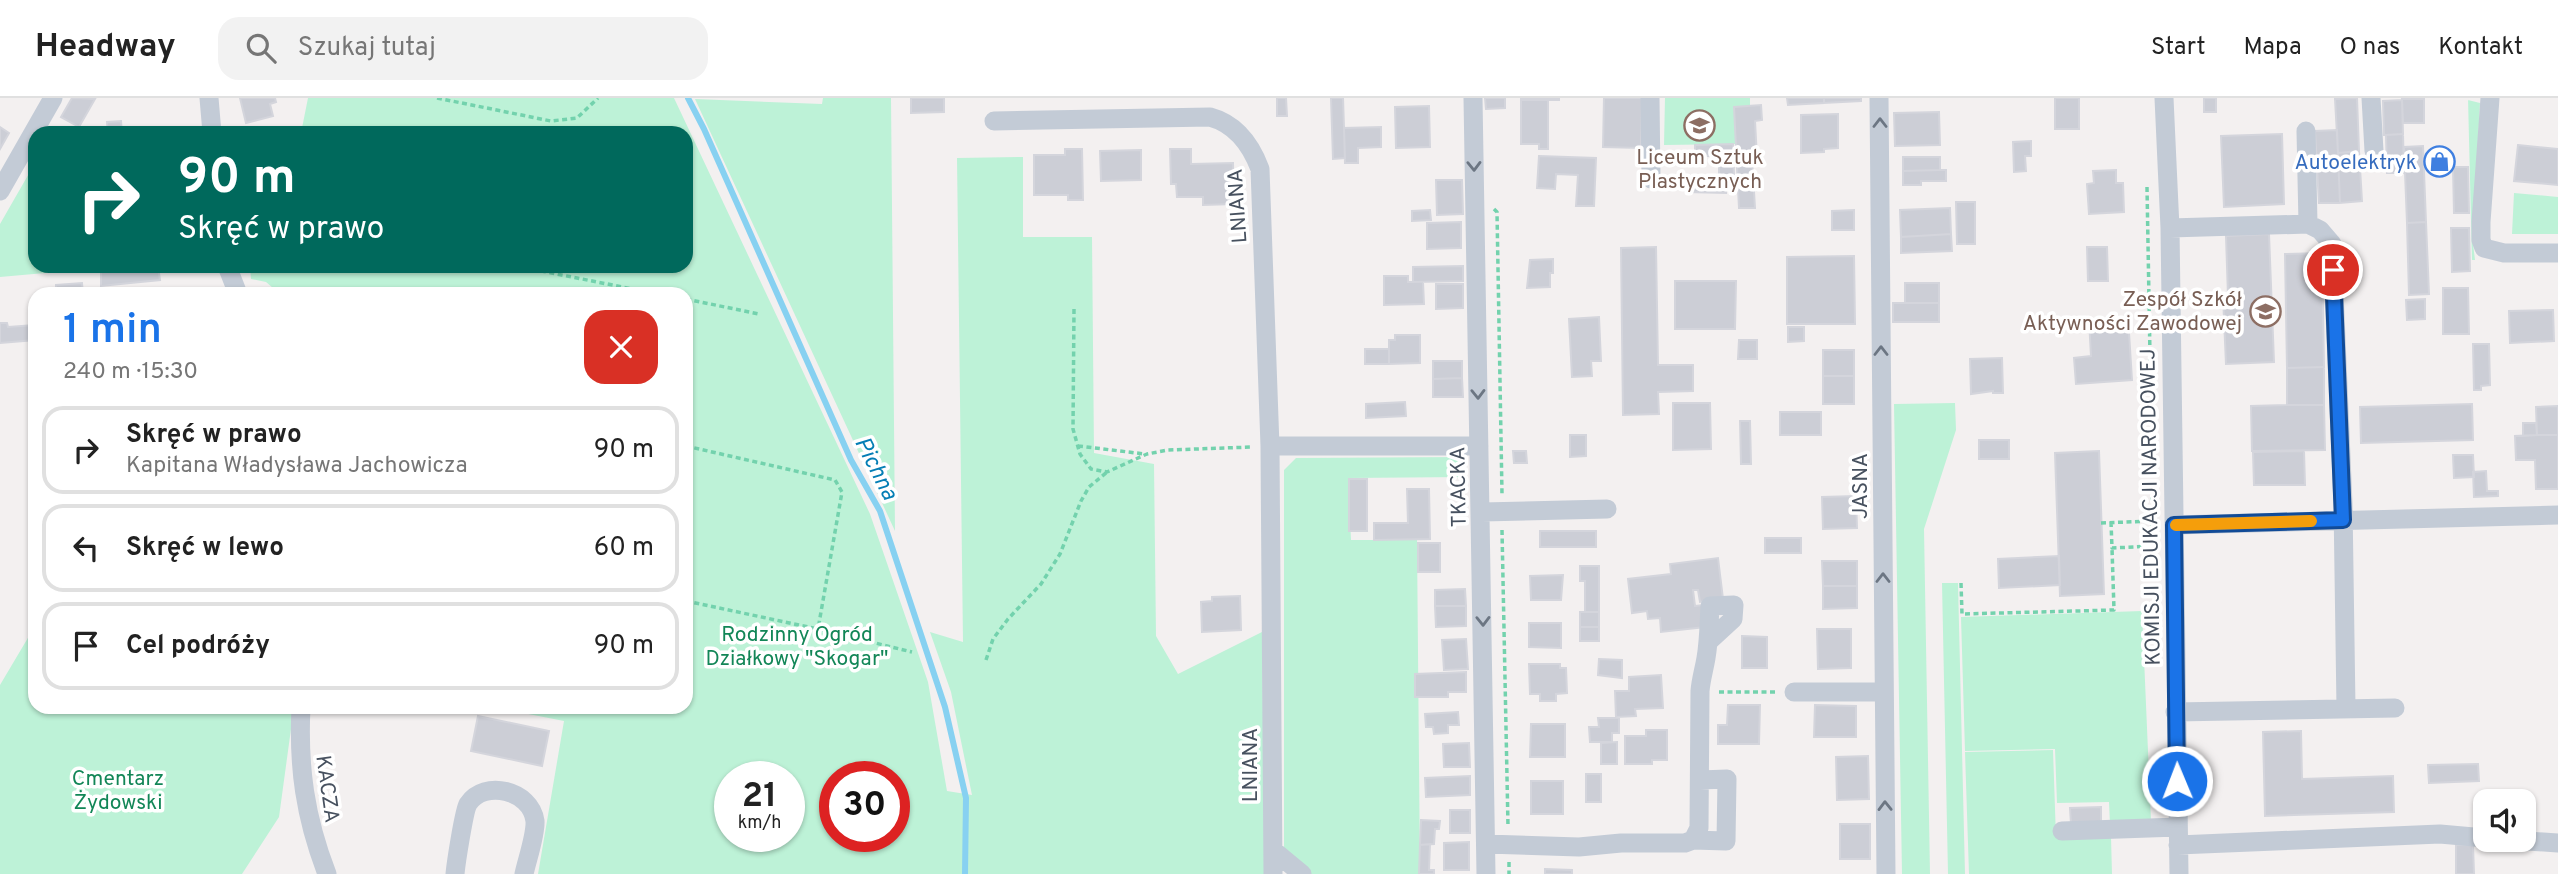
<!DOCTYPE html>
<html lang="pl">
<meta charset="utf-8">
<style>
:root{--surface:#fff;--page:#f2f2f2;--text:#222;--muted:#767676;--line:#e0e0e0;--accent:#1a73e8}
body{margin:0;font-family:Overpass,sans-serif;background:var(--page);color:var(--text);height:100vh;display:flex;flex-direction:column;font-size:26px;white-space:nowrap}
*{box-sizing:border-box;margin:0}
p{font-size:23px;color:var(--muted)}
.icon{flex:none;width:38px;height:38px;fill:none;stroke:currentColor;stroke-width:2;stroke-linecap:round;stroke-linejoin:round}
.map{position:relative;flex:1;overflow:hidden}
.details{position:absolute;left:28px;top:189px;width:665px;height:427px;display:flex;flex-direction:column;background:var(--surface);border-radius:21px;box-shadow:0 2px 5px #0004}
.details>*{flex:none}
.hud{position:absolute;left:28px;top:28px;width:665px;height:147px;border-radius:21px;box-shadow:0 2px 5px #0004;background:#00695c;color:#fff;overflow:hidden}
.buttons{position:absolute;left:2473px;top:691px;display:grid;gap:14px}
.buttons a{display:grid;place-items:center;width:63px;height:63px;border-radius:14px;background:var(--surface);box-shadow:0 2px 5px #0004;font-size:35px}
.speed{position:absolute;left:714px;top:663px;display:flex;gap:14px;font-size:35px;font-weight:700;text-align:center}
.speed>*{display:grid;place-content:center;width:91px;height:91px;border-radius:50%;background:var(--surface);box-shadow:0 2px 5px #0004;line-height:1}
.speed small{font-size:18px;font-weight:400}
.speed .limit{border:10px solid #d22;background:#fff;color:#111}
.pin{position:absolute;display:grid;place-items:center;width:60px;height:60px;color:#fff;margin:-30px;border:4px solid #fff;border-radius:50%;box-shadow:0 2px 7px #0007}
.me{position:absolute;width:77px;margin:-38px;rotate:359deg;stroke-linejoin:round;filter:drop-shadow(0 0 5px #0008)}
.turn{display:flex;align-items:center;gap:24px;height:147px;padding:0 35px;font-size:32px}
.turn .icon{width:91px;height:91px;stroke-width:2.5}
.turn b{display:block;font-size:49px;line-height:60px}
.round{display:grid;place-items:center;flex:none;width:74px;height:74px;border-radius:21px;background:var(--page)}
.summary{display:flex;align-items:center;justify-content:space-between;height:119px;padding:0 35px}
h1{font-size:42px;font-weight:600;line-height:52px;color:var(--accent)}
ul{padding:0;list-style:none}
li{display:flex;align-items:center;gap:21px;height:88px;margin:0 14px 10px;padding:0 21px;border:4px solid var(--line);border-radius:21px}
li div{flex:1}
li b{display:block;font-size:26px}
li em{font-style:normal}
header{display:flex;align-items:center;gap:42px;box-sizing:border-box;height:98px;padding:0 35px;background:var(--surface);border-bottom:2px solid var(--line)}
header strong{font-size:33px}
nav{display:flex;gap:38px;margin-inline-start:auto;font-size:24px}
.search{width:490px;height:63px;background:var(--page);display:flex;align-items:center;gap:18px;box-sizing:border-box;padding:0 24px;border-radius:21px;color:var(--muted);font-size:26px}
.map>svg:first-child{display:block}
</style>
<header>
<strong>Headway</strong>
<div class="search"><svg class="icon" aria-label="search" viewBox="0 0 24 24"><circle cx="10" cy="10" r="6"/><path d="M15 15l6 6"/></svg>Szukaj tutaj</div>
<nav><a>Start</a><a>Mapa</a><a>O nas</a><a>Kontakt</a></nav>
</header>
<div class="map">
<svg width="2558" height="776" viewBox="0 0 2558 776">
<rect width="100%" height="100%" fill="#f3f0f0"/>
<path fill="#bdf2d7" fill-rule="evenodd" d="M308,0H674L870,416L928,584L947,693L972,697L951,594L930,534L963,544L957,60L1023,59V139H1092L1094,355L1154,366L1156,538L1178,576L1262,534L1265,776H538L564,623L493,609H686V196H280L266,184L251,181L250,168H686V35H301ZM730,679H789V738H730ZM835,679H894V738H835Z
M823,0H891L895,433L695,1L822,6Z
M1665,0H1750V8L1734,9L1736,46L1664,47Z
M2468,0V2L2480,5L2473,146L2475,162H2472Z
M35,65V168L101,170L0,179V126Z
M2514,95L2558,99V136H2512Z
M1955,305L1956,332L1924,431L1930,776H1902L1894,306Z
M1464,359L1465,379L1348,380L1351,442H1417L1420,776H1308L1284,754V372L1296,360Z
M1942,485H1958L1965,776H1948Z
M2142,513L2151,723L2110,726L2109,704L2057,705L2055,651L1965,653L1961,519Z
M35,528V609H294L279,719L242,776H0V587Z
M2053,652L2056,740L2111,739L2112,776H1969L1965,654Z"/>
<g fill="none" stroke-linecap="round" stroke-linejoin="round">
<path stroke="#87d1f1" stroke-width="6" d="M688,0L704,31L851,362L880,413L945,609L966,700L965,776"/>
</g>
<path fill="#ccced6" stroke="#d4d5dc" stroke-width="2" d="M72,0L95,1L79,29L61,19Z
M240,0H275L276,4L270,6L273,18L246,25Z
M911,0H944V14L911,15Z
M1277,0H1286L1287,18H1277Z
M1331,0H1343L1345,60L1333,61Z
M1485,0H1505V10L1486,11Z
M1521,0H1559V2H1521Z
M1604,0H1642L1641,50L1603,49Z
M1787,0H1824V5L1788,7Z
M1824,0H1861V3L1824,5Z
M2055,0H2079V31H2055Z
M2204,0H2216V14H2204Z
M2357,0L2359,53L2338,55L2335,1Z
M2424,1V25H2403L2402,1Z
M1521,2H1548V51H1539V46H1521Z
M2402,2L2403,36L2384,37L2383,3Z
M1761,7L1762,22L1755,23L1757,60L1752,61L1755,110H1739L1734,9Z
M1429,8L1430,49L1396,50L1395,9Z
M1939,14L1940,47L1895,48L1894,15Z
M1838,16V50L1824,51V54L1801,55V17Z
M121,23L122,35H108L107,24Z
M0,29L9,35L0,51Z
M1381,29V49L1358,50V65H1345L1344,30Z
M2337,32L2340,105H2319L2315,33Z
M2282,36L2284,106L2224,109L2221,38Z
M2403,36L2404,75H2387L2386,37Z
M2031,43V58H2025L2026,73L2014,74L2013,44Z
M1733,46L1734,77H1719V58H1695V47Z
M2518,47L2558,51V87L2514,83Z
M2423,48L2426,124L2407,125L2404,49Z
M1065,51H1082L1083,102H1068V97H1034V57H1065Z
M1170,51H1191V66L1233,65L1234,106L1203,107V99H1177L1176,86H1171Z
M1141,52V82L1101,83L1100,53Z
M2359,53L2362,103L2340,105L2338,55Z
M1539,58L1596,60L1594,108H1576L1578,77L1556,76L1555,91L1537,90Z
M1903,59H1940V72L1903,73Z
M2453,69H2468L2469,115H2454Z
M1940,72H1946V83H1921V87H1903V73Z
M2116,72V85H2123L2124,114L2089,116L2087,86L2094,85L2093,73Z
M1436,82H1462L1463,116L1437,117Z
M1687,83L1726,84V95L1687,94Z
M1956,104H1975V146H1957Z
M1950,110L1951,136L1901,139L1900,112Z
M1430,112L1431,122L1412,123V113Z
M1854,112V132H1832V113Z
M1461,124V150L1427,151V125Z
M2426,124L2429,196L2409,197L2407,125Z
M2451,130H2469L2470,173L2452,174Z
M1951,136L1952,153L1901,155V139Z
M2269,136L2274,264L2226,266L2223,198H2228L2226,138Z
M1656,149L1658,267H1693V293L1658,294L1659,316L1623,317L1621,150Z
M2087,149H2107L2108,183H2088Z
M2322,155L2324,269L2287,270L2285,156Z
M1854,158L1855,226H1787V159Z
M1553,161V175H1550V189L1527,190L1530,162Z
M119,168H158L160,182L101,188V170Z
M1463,168V183L1413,184V169Z
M1384,178H1408V184H1423L1424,206L1384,207Z
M1675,183H1736L1735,231H1675Z
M82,185L83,196H56V187Z
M1905,185H1939V205H1905Z
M1436,186H1463V210L1436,211Z
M115,190V196H102L101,191Z
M2443,190H2468L2469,236H2443Z
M2425,201V221L2407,222L2406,202Z
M1893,205H1939V224H1893Z
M2553,212L2554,243L2510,245L2509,213Z
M1599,219L1601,263H1591L1592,278L1572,279L1569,221Z
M2128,219L2132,282L2076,286L2074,260L2091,258L2089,222Z
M0,225H7L8,229L34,227L35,242L0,245Z
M1788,229H1804V243L1788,244Z
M1395,237H1420V265L1389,266V242H1395Z
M1739,242H1757V261H1738Z
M2473,246H2489L2490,287L2481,288V292H2474Z
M1365,251H1389V266H1365Z
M1823,252H1854V278H1823Z
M2002,260L2003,295H1993V293L1971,296L1970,261Z
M1433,263H1462V280L1433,281Z
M2324,269V307H2287V270Z
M1823,278H1854V306H1823Z
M1462,280L1463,299H1433V281Z
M1405,304L1406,318L1366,320V306Z
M1673,305H1710L1711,351L1673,352Z
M2472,306L2473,342L2361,345L2360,309Z
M2287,307H2324L2325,352L2252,353L2251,308Z
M2558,308V337H2537L2536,309Z
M1780,314H1821V337H1780Z
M1740,323H1750L1751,366H1741Z
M2523,325H2536L2537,337L2523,338Z
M1570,337H1586V358L1570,359Z
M2537,337H2558V391H2536L2535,362H2516L2515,338Z
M1979,342H2009V361H1979Z
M1513,353H1526L1527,365H1514Z
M2099,353L2104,496L2060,498L2055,355Z
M2304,353L2305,387H2254L2253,354Z
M2453,357H2473L2474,379L2454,380Z
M2486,373L2487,393H2498V398L2474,399L2473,374Z
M1349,381H1367V433H1349Z
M1407,391H1429L1430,441L1374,442V425H1408Z
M1856,398L1857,430L1823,431L1822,399Z
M1540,433H1596V449H1540Z
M1765,440H1801V455H1765Z
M1418,445H1440V474H1418Z
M2059,458L2060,487L1999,490L1998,461Z
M1718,460L1723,501L1700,504L1698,492H1693L1695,508L1703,507L1705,529L1661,534L1660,520L1648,521L1647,513L1632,515L1628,481L1671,476L1670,466Z
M1822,463H1857V488H1823Z
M1580,468H1599V514H1585V483H1580Z
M1563,477L1561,502H1531L1530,478Z
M1823,488H1857V510L1823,511Z
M1465,491L1466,508H1435V492Z
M1240,498L1241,532L1202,534L1201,504L1212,503V499Z
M1435,508H1466V528L1436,529Z
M1580,514H1599V529H1580Z
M1529,525H1561V550L1529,549Z
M1580,529H1599V543H1580Z
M1817,531H1851V570L1818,571Z
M1742,538L1767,539V570H1742Z
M1466,541L1468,571L1444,572L1442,542Z
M1599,561L1622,562V580L1598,577Z
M1529,566H1560V570H1566L1567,595L1556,596V603H1540V596H1530Z
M1466,574V594H1448V599H1415V576Z
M1661,577L1663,610L1635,611L1636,618L1616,619L1615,593H1629V579Z
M1728,607H1760L1759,646H1718V627H1727Z
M1815,607L1856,608V639H1814Z
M1458,614L1459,627H1448V635L1434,636L1433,629H1426L1425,616Z
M478,618L549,633L542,668L471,653Z
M1598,620H1619V635H1612V644H1590L1589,629H1599Z
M1531,626H1565V659H1530Z
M1646,632H1667V662H1652V666H1625V638H1646Z
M2301,633L2302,681L2393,678L2394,714L2265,718L2263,634Z
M1617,644V666H1601V645Z
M1469,645L1470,669H1444L1443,646Z
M1868,658L1869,701L1837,702L1836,659Z
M2478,666L2479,683L2429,685L2428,667Z
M1586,676H1601V704H1586Z
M1470,678V697L1426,699L1425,680Z
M1531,683H1563V716H1531Z
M2101,709V725L2071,726L2070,710Z
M1450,712H1470V735H1450Z
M1421,722L1440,723L1439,731H1435L1434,746L1420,747Z
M1840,726H1870V761H1840Z
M1469,744V772H1444V745Z
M1430,746L1429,772H1434V776H1419L1420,747Z
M2456,747H2473L2474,776H2456Z
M1545,771L1572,772V776H1545Z"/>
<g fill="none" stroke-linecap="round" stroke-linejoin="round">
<path stroke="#73d2ad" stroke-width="3.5" stroke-dasharray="5 3.5" stroke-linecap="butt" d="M437,0L551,23L577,20L598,0
M2147,89L2151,314
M1494,111L1497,114L1502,396
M516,168L658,196
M686,201L759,216
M1074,211L1073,331L1080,356L1091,371L1107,374L1147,356L1168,352L1252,349
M2152,314V448
M686,348L835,382L842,394L818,531
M1078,348L1145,356
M2111,424L2112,450L2154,448
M2101,425L2152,423
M1502,432L1508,728
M1961,485L1962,516L2114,512L2112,450
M686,503L818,531L912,554
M986,562L993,541L1008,521L1041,486L1060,456L1081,403L1089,389L1107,374
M1719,594H1777
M1509,764V776"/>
<path stroke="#c3cbd6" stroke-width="19" d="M209,0L212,35
M1473,0L1486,776
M1650,0L1651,81
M1879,0L1886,776
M2164,0L2170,130L2179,776
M2371,0L2374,53
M2490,0L2481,124V142L2484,150L2504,155H2558
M994,23L1210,19C1236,26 1251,47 1260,71L1270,348L1273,776
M2306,33L2308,126L2320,132L2332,146L2343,406L2346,610
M0,93L53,0
M2170,130L2308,126
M227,168L238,196
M1270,348H1479
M1482,414L1607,411
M2174,427L2558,417
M1794,594H1884
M301,609C298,669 305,719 327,776
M2175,614L2395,610
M2062,733L2178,729
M1693,742L1726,743L1727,681L1700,682
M2513,742L2558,745
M1486,746L1579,749L1621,745H1685L1693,742L1699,730L1700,593C1701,581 1704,572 1706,560C1709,543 1709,525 1710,508L1734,507L1733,521L1708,544
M2178,747L2440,736L2485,740
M1273,752L1302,776
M455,776C456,765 464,713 468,706C484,681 531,692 535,723C536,736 527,762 524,776"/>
</g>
<defs><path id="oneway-chevron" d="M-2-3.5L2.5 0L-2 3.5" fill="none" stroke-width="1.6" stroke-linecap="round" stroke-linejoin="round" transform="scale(1.75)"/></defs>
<g stroke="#6c7683">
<use href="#oneway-chevron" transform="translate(1880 25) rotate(-90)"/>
<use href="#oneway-chevron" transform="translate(1474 68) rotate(89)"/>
<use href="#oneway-chevron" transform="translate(1881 253) rotate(-90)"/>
<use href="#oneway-chevron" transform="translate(1478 296) rotate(89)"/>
<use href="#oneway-chevron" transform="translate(1883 480) rotate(-90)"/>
<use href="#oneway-chevron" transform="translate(1483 523) rotate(89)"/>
<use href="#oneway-chevron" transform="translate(1885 708) rotate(-91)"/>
</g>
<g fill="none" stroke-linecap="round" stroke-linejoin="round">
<defs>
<path id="route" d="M2177,683L2174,427L2343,422L2333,172"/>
</defs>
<use href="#route" stroke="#114b97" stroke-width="18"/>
<use href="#route" stroke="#1a73e8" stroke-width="12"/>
<path stroke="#f59e0b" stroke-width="12" d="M2176,427L2311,423"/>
</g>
<defs>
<symbol id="school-ring" viewBox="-11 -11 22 22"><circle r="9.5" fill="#fff" stroke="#8d6e63" stroke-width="1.5"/><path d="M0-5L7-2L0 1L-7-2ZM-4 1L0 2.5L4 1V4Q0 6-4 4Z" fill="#8d6e63"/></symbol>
<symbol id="shop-ring" viewBox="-11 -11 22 22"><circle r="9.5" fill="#fff" stroke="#3f7fe0" stroke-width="1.5"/><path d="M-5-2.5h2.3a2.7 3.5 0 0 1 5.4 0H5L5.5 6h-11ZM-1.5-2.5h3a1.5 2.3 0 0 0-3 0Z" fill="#3f7fe0"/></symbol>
</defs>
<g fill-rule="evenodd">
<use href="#school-ring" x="1682" y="10" width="35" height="35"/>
<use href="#shop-ring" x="2422" y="46" width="35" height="35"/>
<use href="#school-ring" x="2248" y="196" width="35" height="35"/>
</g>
<g text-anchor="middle" stroke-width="7" stroke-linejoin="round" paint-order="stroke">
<g font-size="21" fill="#785e54" stroke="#fff">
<text x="1700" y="66">Liceum Sztuk<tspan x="1700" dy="24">Plastycznych</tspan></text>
<text x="2242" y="208" text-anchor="end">Zespół Szkół<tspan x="2242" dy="24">Aktywności Zawodowej</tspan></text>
</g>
<g font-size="21" fill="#366cbe" stroke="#fff" text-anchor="end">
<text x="2417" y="71">Autoelektryk</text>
</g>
<g font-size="21" fill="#47515f" stroke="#fff">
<text transform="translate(1237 108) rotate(-94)" y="7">LNIANA</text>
<text transform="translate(1860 388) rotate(-90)" y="7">JASNA</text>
<text transform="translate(1458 389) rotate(-91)" y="7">TKACKA</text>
<text transform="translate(2150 409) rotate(-91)" y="7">KOMISJI EDUKACJI NARODOWEJ</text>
<text transform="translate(1250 667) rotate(-90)" y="7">LNIANA</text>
<text transform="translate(328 691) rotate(82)" y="7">KACZA</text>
</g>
<g font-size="21" fill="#128657" stroke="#fff">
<text x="797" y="543">Rodzinny Ogród<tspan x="797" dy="24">Działkowy "Skogar"</tspan></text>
<text x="118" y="687">Cmentarz<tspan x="118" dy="24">Żydowski</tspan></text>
</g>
<g font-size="23" font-style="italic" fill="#047eb5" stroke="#fff">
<text transform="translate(877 370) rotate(63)" y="8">Pichna</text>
</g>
</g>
</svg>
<div class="buttons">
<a><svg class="icon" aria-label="sound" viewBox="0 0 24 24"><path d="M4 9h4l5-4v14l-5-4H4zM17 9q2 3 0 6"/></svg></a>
</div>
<div class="speed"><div>21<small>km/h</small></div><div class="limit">30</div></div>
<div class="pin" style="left:2333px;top:172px;background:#d93025"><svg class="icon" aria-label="arrive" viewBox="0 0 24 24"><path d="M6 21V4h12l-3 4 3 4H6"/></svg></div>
<svg class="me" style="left:2177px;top:683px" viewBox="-20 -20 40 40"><circle r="17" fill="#1a73e8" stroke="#fff" stroke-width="3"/><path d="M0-11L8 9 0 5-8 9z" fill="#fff"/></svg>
<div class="hud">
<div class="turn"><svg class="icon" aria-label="right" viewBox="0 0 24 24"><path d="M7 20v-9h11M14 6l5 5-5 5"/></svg><div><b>90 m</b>Skręć w prawo</div></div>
</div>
<section class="details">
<div class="summary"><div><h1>1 min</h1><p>240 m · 15:30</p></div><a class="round" style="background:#d93025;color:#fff"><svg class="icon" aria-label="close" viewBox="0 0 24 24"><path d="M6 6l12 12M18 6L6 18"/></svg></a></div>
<ul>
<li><svg class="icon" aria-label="right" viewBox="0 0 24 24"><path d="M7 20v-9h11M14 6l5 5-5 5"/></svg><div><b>Skręć w prawo</b><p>Kapitana Władysława Jachowicza</p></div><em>90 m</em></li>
<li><svg class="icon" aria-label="left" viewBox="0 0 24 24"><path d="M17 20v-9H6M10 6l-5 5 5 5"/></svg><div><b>Skręć w lewo</b></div><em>60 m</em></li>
<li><svg class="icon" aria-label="arrive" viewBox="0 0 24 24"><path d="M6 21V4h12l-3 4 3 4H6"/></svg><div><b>Cel podróży</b></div><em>90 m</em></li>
</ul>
</section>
</div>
